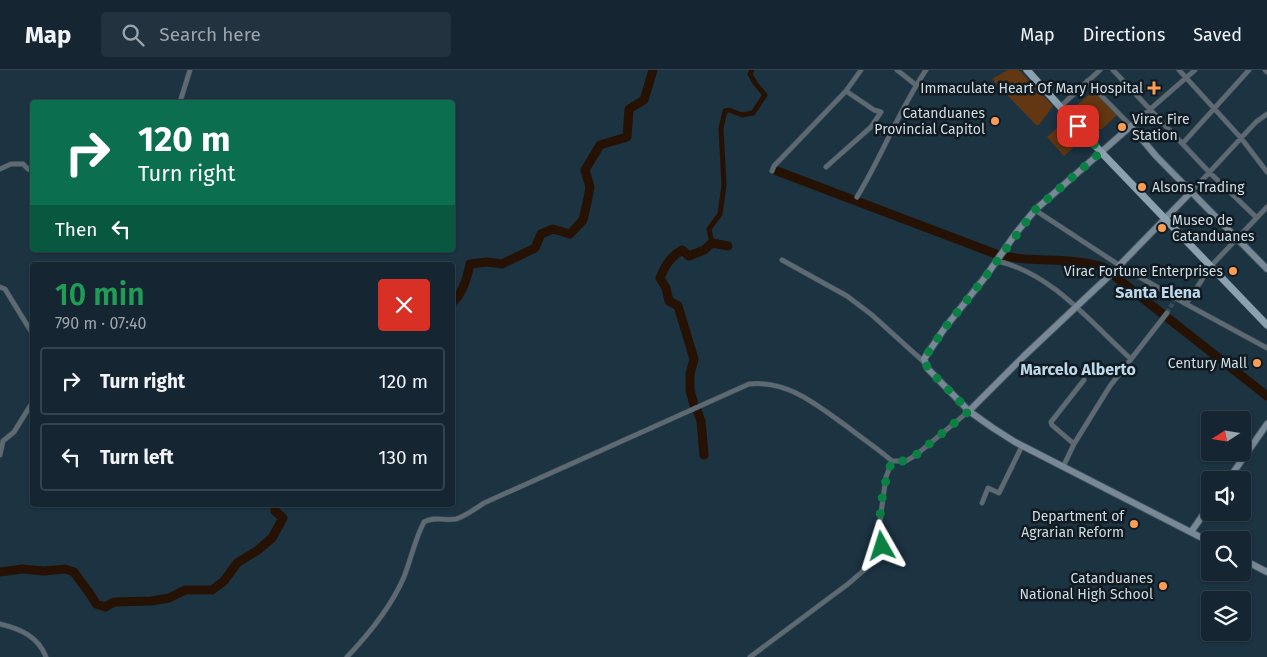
<!DOCTYPE html>
<meta charset="utf-8">
<style>
:root{--surface:#152632;--page:#22323e;--text:#f1f3f6;--muted:#9da5ac;--line:#34434d}
body{margin:0;font-family:"Fira Sans",sans-serif;background:var(--page);color:var(--text);height:100vh;display:flex;flex-direction:column;font-size:19px;white-space:nowrap}
*{box-sizing:border-box;margin:0}
p{font-size:16px;color:var(--muted)}
.icon{flex:none;width:28px;height:28px;fill:none;stroke:currentColor;stroke-width:2;stroke-linecap:round;stroke-linejoin:round}
.map{position:relative;flex:1;overflow:hidden}
.drawer{position:absolute;left:30px;top:192px;width:425px;height:245px;display:flex;flex-direction:column;background:var(--surface);border-radius:5px;box-shadow:0 1px 4px #0004,0 0 0 1px var(--line)}
.drawer>*{flex:none}
.guide{position:absolute;left:30px;top:30px;width:425px;height:152px;border-radius:5px;box-shadow:0 1px 4px #0004,0 0 0 1px var(--line);background:#0b6e4f;color:#fff;overflow:hidden}
.needle{width:32px;rotate:258deg}
.fabs{position:absolute;left:1201px;top:341px;display:grid;gap:10px}
.fabs a{display:grid;place-items:center;width:50px;height:50px;border-radius:5px;background:var(--surface);box-shadow:0 1px 4px #0004,0 0 0 1px var(--line);font-size:25px}
.pin{position:absolute;display:grid;place-items:center;width:42px;height:42px;color:#fff;margin:-21px;border-radius:10px;box-shadow:0 2px 8px #0006}
.me{position:absolute;width:55px;margin:-28px;rotate:354deg;stroke-linejoin:round;filter:drop-shadow(0 0 4px #0008)}
.turn{display:flex;align-items:center;gap:18px;height:105px;padding:0 25px;font-size:22px}
.turn .icon{width:65px;height:65px;stroke-width:2.5}
.turn b{display:block;font-size:35px;line-height:42px}
.then{display:flex;align-items:center;height:48px;padding:0 25px;background:#0003;gap:10px;font-size:19px}
.round{display:grid;place-items:center;flex:none;width:52px;height:52px;border-radius:5px;background:var(--page)}
.head{display:flex;align-items:center;justify-content:space-between;height:85px;padding:0 25px}
h1{font-size:30px;font-weight:600;line-height:38px;color:#1e9e55}
ul{padding:0;list-style:none}
li{display:flex;align-items:center;gap:15px;height:68px;margin:0 10px 8px;padding:0 15px;border:2px solid var(--line);border-radius:5px}
li div{flex:1}
li b{display:block;font-size:19px}
li em{font-style:normal}
header{display:flex;align-items:center;gap:30px;box-sizing:border-box;height:70px;padding:0 25px;background:var(--surface);border-bottom:1px solid var(--line)}
header strong{font-size:24px}
nav{display:flex;gap:28px;margin-inline-start:auto;font-size:18px}
.search{width:350px;height:45px;background:var(--page);display:flex;align-items:center;gap:12px;box-sizing:border-box;padding:0 18px;border-radius:5px;color:var(--muted);font-size:19px}
.map>svg:first-child{display:block}
</style>
<header>
<strong>Map</strong>
<div class="search"><svg class="icon" aria-label="search" viewBox="0 0 24 24"><circle cx="10" cy="10" r="6"/><path d="M15 15l6 6"/></svg>Search here</div>
<nav><a>Map</a><a>Directions</a><a>Saved</a></nav>
</header>
<div class="map">
<svg width="1267" height="587" viewBox="0 0 1267 587">
<rect width="100%" height="100%" fill="#1c3342"/>
<path fill="#633712" d="M1008,0H1019L1053,36L1039,55H1036L992,9Z
M1096,21L1116,42V46L1102,59H1097L1078,39V34L1092,22Z
M1066,50L1083,69L1064,86L1047,67Z"/>
<g fill="none" stroke-linecap="round" stroke-linejoin="round">
<path stroke="#261204" stroke-width="5" d="M712,173L709,159L720,144L724,115L721,58L725,41L729,40L742,45L753,43L765,25L755,13L750,4L752,0"/>
<path stroke="#261204" stroke-width="9" d="M777,101L996,184C1031,194 1068,186 1103,197L1267,326
M452,233C463,223 467,208 470,194L487,192L502,194L535,178L541,164L553,159L570,164L583,150L588,128L590,117L585,100L600,75L627,67L629,39L644,30L653,0
M694,335L690,320V304L694,289L678,236L669,231L666,218L660,208C665,196 670,187 682,180L689,186L704,180L712,173L728,176
M697,340L701,351L704,385
M0,502L22,499L44,501L65,499L74,502C81,513 91,523 96,534L105,537L114,532L151,531L169,528L185,520H212L224,511L237,493L258,480L272,468L283,448L275,441V435"/>
<path stroke="#374c5a" stroke-width="4.5" stroke-dasharray="4.5 2" stroke-linecap="butt" d="M1167,243L1174,231"/>
<defs>
<path id="street" d="M897,0L916,15
M1113,0L1209,102L1256,147
M1179,0L1241,68L1267,102
M1265,0L1267,2
M1087,11L1131,56L1195,0
M180,32L190,0
M1061,36L1100,0
M1183,73L1249,0
M826,97L871,57L881,42L874,40L846,21
M0,99L11,94H23L28,99L32,101
M772,101L774,96L846,21L861,0
M1191,122L1256,52L1267,44
M857,127C882,86 899,40 926,0
M1035,140L1119,195L1186,234L1267,278
M782,190L847,226L872,245L924,292
M997,191C1052,203 1091,253 1131,289
M0,217L5,219L32,263
M1186,234L1211,196L1267,137
M1074,374L1052,355L1051,352L1084,310
M0,385L3,371L14,362L32,333
M1063,397L1074,374L1110,316L1167,243
M982,433L988,418L999,423L1022,376
M0,554C20,559 38,566 46,587
M347,587C369,564 391,537 404,507C411,489 415,469 424,452C435,446 445,451 456,449C466,446 476,438 484,433L749,314C789,310 818,336 849,358C863,369 878,379 892,391H906L916,385L969,341
M750,587L848,514L877,489L883,481L879,458L886,407L892,391"/>
<path id="secondary" d="M969,341L1024,286L1110,205L1191,122
M1228,410L1267,354
M1191,462L1210,435
M1210,472L1015,372L993,358L969,341L928,299L924,289L944,259L986,206L1016,163L1035,140L1131,56L1156,86L1267,199
M1242,489L1267,502"/>
<path id="primary" d="M1027,0L1101,82L1267,255"/>
</defs>
<use href="#street" stroke="#3c515f" stroke-width="5.5"/>
<use href="#secondary" stroke="#3c515f" stroke-width="8"/>
<use href="#primary" stroke="#3c515f" stroke-width="8"/>
<use href="#street" stroke="#5f6971" stroke-width="4.5"/>
<use href="#secondary" stroke="#788995" stroke-width="6"/>
<use href="#primary" stroke="#8ba1b0" stroke-width="7"/>
</g>
<g fill="none" stroke-linecap="round" stroke-linejoin="round">
<path stroke="#0b8043" stroke-width="9" stroke-dasharray="0 16.2" d="M882,476C876,451 883,415 892,391H906L916,385L969,341L928,299L924,289L944,259L986,206L1035,140L1101,82L1078,56"/>
</g>
<g fill="#fd9d54" stroke="#101a20" stroke-width="2">
<path d="M1151.5 10.5h5v5h5v5h-5v5h-5v-5h-5v-5h5z"/>
<circle cx="995" cy="51" r="5"/>
<circle cx="1122" cy="57" r="5"/>
<circle cx="1142" cy="117" r="5"/>
<circle cx="1162" cy="158" r="5"/>
<circle cx="1233" cy="201" r="5"/>
<circle cx="1257" cy="293" r="5"/>
<circle cx="1134" cy="454" r="5"/>
<circle cx="1163" cy="516" r="5"/>
</g>
<g text-anchor="middle" stroke-width="5" stroke-linejoin="round" paint-order="stroke">
<g font-size="14" fill="#cedce5" stroke="#101a20" text-anchor="end">
<text x="1143" y="23">Immaculate Heart Of Mary Hospital</text>
<text x="985" y="48">Catanduanes<tspan x="985" dy="16">Provincial Capitol</tspan></text>
<text x="1132" y="54" text-anchor="start">Virac Fire<tspan x="1132" dy="16">Station</tspan></text>
<text x="1152" y="122" text-anchor="start">Alsons Trading</text>
<text x="1172" y="155" text-anchor="start">Museo de<tspan x="1172" dy="16">Catanduanes</tspan></text>
<text x="1223" y="206">Virac Fortune Enterprises</text>
<text x="1247" y="298">Century Mall</text>
<text x="1124" y="451">Department of<tspan x="1124" dy="16">Agrarian Reform</tspan></text>
<text x="1153" y="513">Catanduanes<tspan x="1153" dy="16">National High School</tspan></text>
</g>
<g font-size="16" font-weight="bold" fill="#bcd8ea" stroke="#101a20">
<text x="1158" y="228">Santa Elena</text>
<text x="1078" y="305">Marcelo Alberto</text>
</g>
</g>
</svg>
<div class="fabs">
<a><svg class="needle" viewBox="-14 -14 28 28"><path d="M0-13l5 13h-10z" fill="#e53935"/><path d="M0 13l5-13h-10z" fill="#9da5ac"/></svg></a>
<a><svg class="icon" aria-label="sound" viewBox="0 0 24 24"><path d="M4 9h4l5-4v14l-5-4H4zM17 9q2 3 0 6"/></svg></a>
<a><svg class="icon" aria-label="search" viewBox="0 0 24 24"><circle cx="10" cy="10" r="6"/><path d="M15 15l6 6"/></svg></a>
<a><svg class="icon" aria-label="layers" viewBox="0 0 24 24"><path d="M12 4l9 5-9 5-9-5zM3 14l9 5 9-5"/></svg></a>
</div>
<div class="pin" style="left:1078px;top:56px;background:#d93025"><svg class="icon" aria-label="arrive" viewBox="0 0 24 24"><path d="M6 21V4h12l-3 4 3 4H6"/></svg></div>
<svg class="me" style="left:882px;top:476px" viewBox="-20 -20 40 40"><path d="M0-17L14 15 0 8-14 15z" fill="#0b8043" stroke="#fff" stroke-width="4"/></svg>
<div class="guide">
<div class="turn"><svg class="icon" aria-label="right" viewBox="0 0 24 24"><path d="M7 20v-9h11M14 6l5 5-5 5"/></svg><div><b>120 m</b>Turn right</div></div>
<div class="then">Then<svg class="icon" aria-label="left" viewBox="0 0 24 24"><path d="M17 20v-9H6M10 6l-5 5 5 5"/></svg></div>
</div>
<section class="drawer">
<div class="head"><div><h1>10 min</h1><p>790 m · 07:40</p></div><a class="round" style="background:#d93025;color:#fff"><svg class="icon" aria-label="close" viewBox="0 0 24 24"><path d="M6 6l12 12M18 6L6 18"/></svg></a></div>
<ul>
<li><svg class="icon" aria-label="right" viewBox="0 0 24 24"><path d="M7 20v-9h11M14 6l5 5-5 5"/></svg><div><b>Turn right</b></div><em>120 m</em></li>
<li><svg class="icon" aria-label="left" viewBox="0 0 24 24"><path d="M17 20v-9H6M10 6l-5 5 5 5"/></svg><div><b>Turn left</b></div><em>130 m</em></li>
</ul>
</section>
</div>
